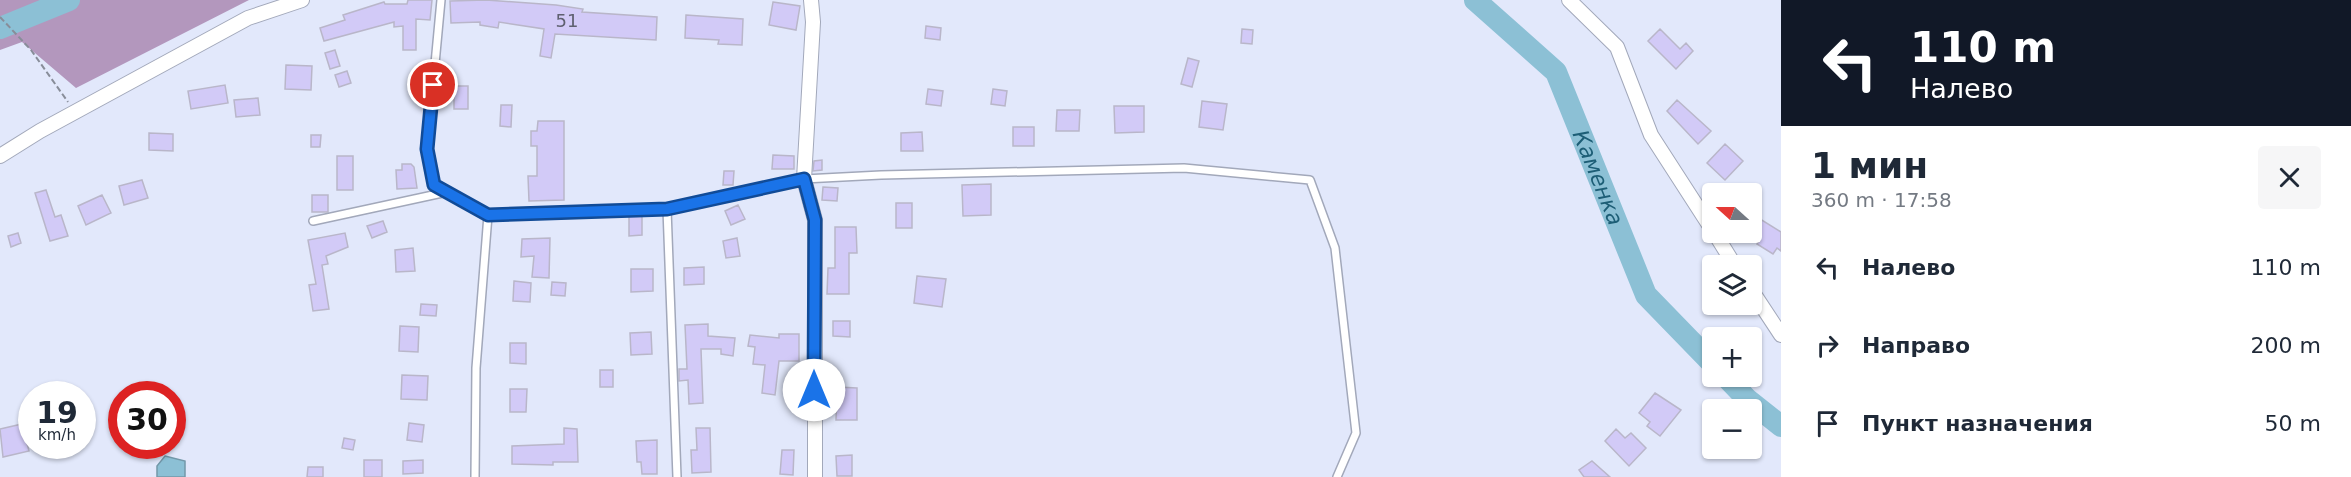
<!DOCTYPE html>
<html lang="ru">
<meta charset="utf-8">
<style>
:root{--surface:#fff;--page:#f6f6f7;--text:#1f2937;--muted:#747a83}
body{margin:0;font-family:"DejaVu Sans",sans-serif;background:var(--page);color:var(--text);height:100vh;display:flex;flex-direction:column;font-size:22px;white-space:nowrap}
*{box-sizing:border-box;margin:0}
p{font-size:20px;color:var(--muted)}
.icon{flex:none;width:33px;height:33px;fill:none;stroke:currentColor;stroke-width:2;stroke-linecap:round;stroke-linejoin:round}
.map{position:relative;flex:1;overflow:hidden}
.drawer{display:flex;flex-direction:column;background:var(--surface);width:570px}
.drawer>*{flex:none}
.hud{background:#111827;color:#fff;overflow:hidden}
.needle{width:39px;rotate:291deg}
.controls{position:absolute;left:1702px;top:183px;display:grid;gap:12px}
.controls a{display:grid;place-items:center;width:60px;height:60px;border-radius:6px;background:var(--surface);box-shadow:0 2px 4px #0004;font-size:30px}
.speed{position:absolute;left:18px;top:381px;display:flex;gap:12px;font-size:30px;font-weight:700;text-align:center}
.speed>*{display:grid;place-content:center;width:78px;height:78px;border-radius:50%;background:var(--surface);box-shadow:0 2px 4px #0004;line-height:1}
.speed small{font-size:15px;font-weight:400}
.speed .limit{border:9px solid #d22;background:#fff;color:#111}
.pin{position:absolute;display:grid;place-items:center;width:51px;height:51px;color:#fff;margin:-26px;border:3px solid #fff;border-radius:50%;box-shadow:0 2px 6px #0007}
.me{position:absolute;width:66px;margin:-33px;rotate:0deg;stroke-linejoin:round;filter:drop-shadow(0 0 4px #0008)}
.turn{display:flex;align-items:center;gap:21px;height:126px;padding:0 30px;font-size:27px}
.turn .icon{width:78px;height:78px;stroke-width:2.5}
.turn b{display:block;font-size:42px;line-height:51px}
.round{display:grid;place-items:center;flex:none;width:63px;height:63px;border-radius:6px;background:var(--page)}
.headline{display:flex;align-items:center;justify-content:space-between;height:102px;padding:0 30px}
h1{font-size:36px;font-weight:700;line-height:45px}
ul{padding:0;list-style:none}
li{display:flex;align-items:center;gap:18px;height:78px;padding:0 30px}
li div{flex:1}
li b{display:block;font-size:22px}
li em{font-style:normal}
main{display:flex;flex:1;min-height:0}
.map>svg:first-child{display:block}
</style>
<main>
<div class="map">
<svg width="1781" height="477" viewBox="0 0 1781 477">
<rect width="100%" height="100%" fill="#e2e8fb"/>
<path fill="#b397bd" d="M0,0H249L76,88L22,42L0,50Z"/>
<path fill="#8cc0d5" stroke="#7398a9" stroke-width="1.5" d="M165,456L185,461V477H157V466Z"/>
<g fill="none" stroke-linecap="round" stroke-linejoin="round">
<g stroke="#8cc0d5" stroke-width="22">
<path id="s1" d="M1475,0L1556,72L1646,295L1713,364"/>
<path d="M0,28L69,0"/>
<path d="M1725,376L1747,399L1781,426"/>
</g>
</g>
<path fill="#d2caf7" stroke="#b9b6c9" stroke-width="1.5" d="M408,0H432L430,20L416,19V50H403V26L394,27V22L324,41L320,28L345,20L343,15L384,2L385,4H407Z
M486,0L556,5L583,9L582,12L657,17L656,40L555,34L551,58L540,56L544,29L499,22L498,28L480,25V22L451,23L450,1Z
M773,2L800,6L796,30L769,25Z
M686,15L743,19L742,45L718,44L719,40L685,38Z
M926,26L941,28L940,40L925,38Z
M1242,29L1253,30L1252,44L1241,43Z
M1660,29L1680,49L1686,43L1693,51L1676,69L1648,41Z
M335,50L340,66L330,69L325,53Z
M1188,58L1199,61L1192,87L1181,84Z
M286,65L312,66L311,90L285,89Z
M347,71L351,83L339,87L335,75Z
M225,85L228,103L191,109L188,91Z
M454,86H468V109H454Z
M928,89L943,91L941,106L926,104Z
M993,89L1007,91L1005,106L991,104Z
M258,98L260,115L236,117L234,100Z
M1677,100L1711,131L1698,144L1667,111Z
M1202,101L1227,104L1223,130L1199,127Z
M501,105H512L511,127L500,126Z
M1114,106H1144V132L1115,133Z
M1057,110H1080L1079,131H1056Z
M538,121H564V200L529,201L528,176H537V146H531V131H537Z
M1013,127H1034V146H1013Z
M922,132L923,151H901V133Z
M149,133L173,134V151L149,150Z
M311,135H321L320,147H311Z
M1725,144L1743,161L1725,180L1707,163Z
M773,155L794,156V169H772Z
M337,156H353V190H337Z
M822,160V170L813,171L814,161Z
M402,164H411L414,167L417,188L397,189L396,170H402Z
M724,171H734L733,185H723Z
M142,180L148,198L124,205L119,186Z
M991,184V215L963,216L962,185Z
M823,187L838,188L837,201L822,200Z
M46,190L55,217L61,215L68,236L50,241L35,193Z
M102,195L111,213L86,225L78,206Z
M312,195H328V212H312Z
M896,203H912V228H896Z
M738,205L745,219L731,225L725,211Z
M1752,214L1781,232V251L1777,248L1773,254L1757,244L1760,240L1752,235Z
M642,215V235L629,236V216Z
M383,221L387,232L372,238L367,226Z
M835,227H856L857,253H849V294H827L828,268H835Z
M18,233L21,243L11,247L8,236Z
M345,233L348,247L326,256L328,264L322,265L329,309L313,311L309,285L316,284L308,240Z
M550,238L549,278L532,277L534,256L521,257L522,239Z
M737,238L740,256L726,258L723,241Z
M413,248L415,271L396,272L395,250Z
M704,267V284L684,285V268Z
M631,269H653V291L631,292Z
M917,276L946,279L942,307L914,303Z
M514,281L531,283L530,302L513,301Z
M552,282L566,283L565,296L551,295Z
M421,304L437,305L436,316L420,315Z
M833,321H850V337L833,336Z
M708,324V336L735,338L733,356L721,354V349H701L703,403L689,404L688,380L679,381V369H687L685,325Z
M400,326L419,327L418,352L399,351Z
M651,332L652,354L631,355L630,333Z
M779,334H799V361H779L775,395L762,393L765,365L753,364L755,347L748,346L750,335L779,338Z
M510,343H526V364L510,363Z
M600,370H613V387H600Z
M402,375L428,376L427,400L401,399Z
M837,387L857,388V420H836Z
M510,389H527L526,412H510Z
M1655,393L1681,410L1660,436L1647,426L1650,422L1639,413Z
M409,423L424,425L422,442L407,440Z
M22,424L29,451L3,457L0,429Z
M564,428L577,429L578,462H553V465L512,464V446L564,444Z
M696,428H710L711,472L692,473L691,450H697Z
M1616,429L1625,438L1631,433L1646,448L1629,466L1605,441Z
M344,438L355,440L353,450L342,448Z
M657,440V474H642L641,462H637L636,441Z
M782,450H794L793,475L780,474Z
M852,455V476H837L836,456Z
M364,460H382V477H364Z
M423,460V473L403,474V461Z
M1592,461L1610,477H1584L1579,470Z
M308,467H323V477H307Z"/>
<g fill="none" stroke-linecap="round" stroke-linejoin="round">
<defs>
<path id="lane" d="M441,0L427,149L434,185L488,215L667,209L804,179L881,175L1184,168L1310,180L1335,248L1356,433L1337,477
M667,209L677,477
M313,221L447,192
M475,477L476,368L488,215"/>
<path id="street" d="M811,0L813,22L804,179L815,220V477
M1569,0L1617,47L1651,135L1713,231
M0,156L40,131L248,18L302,0
M1714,232L1735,266
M1752,291L1781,335"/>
</defs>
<use href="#lane" stroke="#a2a8ba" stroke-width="10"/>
<use href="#street" stroke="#a2a8ba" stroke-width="16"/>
<path stroke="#888d99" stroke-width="2" stroke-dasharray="6 3" stroke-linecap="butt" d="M0,17L31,50L68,102"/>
<use href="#lane" stroke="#fff" stroke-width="7"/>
<use href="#street" stroke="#fff" stroke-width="14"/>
</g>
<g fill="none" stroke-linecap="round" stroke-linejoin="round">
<defs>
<path id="route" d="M433,85L427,149L434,185L488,215L667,209L804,179L815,220L814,390"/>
</defs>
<use href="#route" stroke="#114b97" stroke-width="15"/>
<use href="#route" stroke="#1a73e8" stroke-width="10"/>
</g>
<g text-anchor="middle" stroke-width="4.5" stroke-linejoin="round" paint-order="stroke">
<g font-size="18" fill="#5f6070">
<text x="567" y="27">51</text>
</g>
<g font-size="22" font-style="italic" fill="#1d5e76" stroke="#fff">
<text dy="8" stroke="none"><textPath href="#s1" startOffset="222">Каменка</textPath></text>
</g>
</g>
</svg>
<div class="controls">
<a><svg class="needle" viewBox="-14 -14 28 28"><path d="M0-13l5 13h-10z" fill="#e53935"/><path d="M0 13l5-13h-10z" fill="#747a83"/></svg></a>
<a><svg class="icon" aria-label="layers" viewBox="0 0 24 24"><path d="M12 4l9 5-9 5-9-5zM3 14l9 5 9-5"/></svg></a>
<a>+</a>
<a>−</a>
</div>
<div class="speed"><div>19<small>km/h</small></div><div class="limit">30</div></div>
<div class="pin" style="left:433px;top:85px;background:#d93025"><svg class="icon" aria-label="arrive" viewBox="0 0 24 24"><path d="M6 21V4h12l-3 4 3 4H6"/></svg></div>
<svg class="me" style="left:814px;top:390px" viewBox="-20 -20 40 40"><circle r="19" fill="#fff"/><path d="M0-13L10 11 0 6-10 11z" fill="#1a73e8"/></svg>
</div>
<section class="drawer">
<div class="hud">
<div class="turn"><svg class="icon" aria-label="left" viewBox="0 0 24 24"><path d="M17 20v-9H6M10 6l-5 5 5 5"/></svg><div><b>110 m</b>Налево</div></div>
</div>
<div class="headline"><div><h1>1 мин</h1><p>360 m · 17:58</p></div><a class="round"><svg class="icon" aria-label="close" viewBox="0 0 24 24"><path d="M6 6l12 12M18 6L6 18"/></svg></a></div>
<ul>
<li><svg class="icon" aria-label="left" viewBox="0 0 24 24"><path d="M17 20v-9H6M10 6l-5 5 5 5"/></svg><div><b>Налево</b></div><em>110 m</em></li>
<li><svg class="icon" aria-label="right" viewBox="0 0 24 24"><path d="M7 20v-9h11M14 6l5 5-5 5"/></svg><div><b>Направо</b></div><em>200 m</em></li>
<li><svg class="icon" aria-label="arrive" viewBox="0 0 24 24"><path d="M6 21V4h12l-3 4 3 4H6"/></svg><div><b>Пункт назначения</b></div><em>50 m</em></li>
</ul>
</section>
</main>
